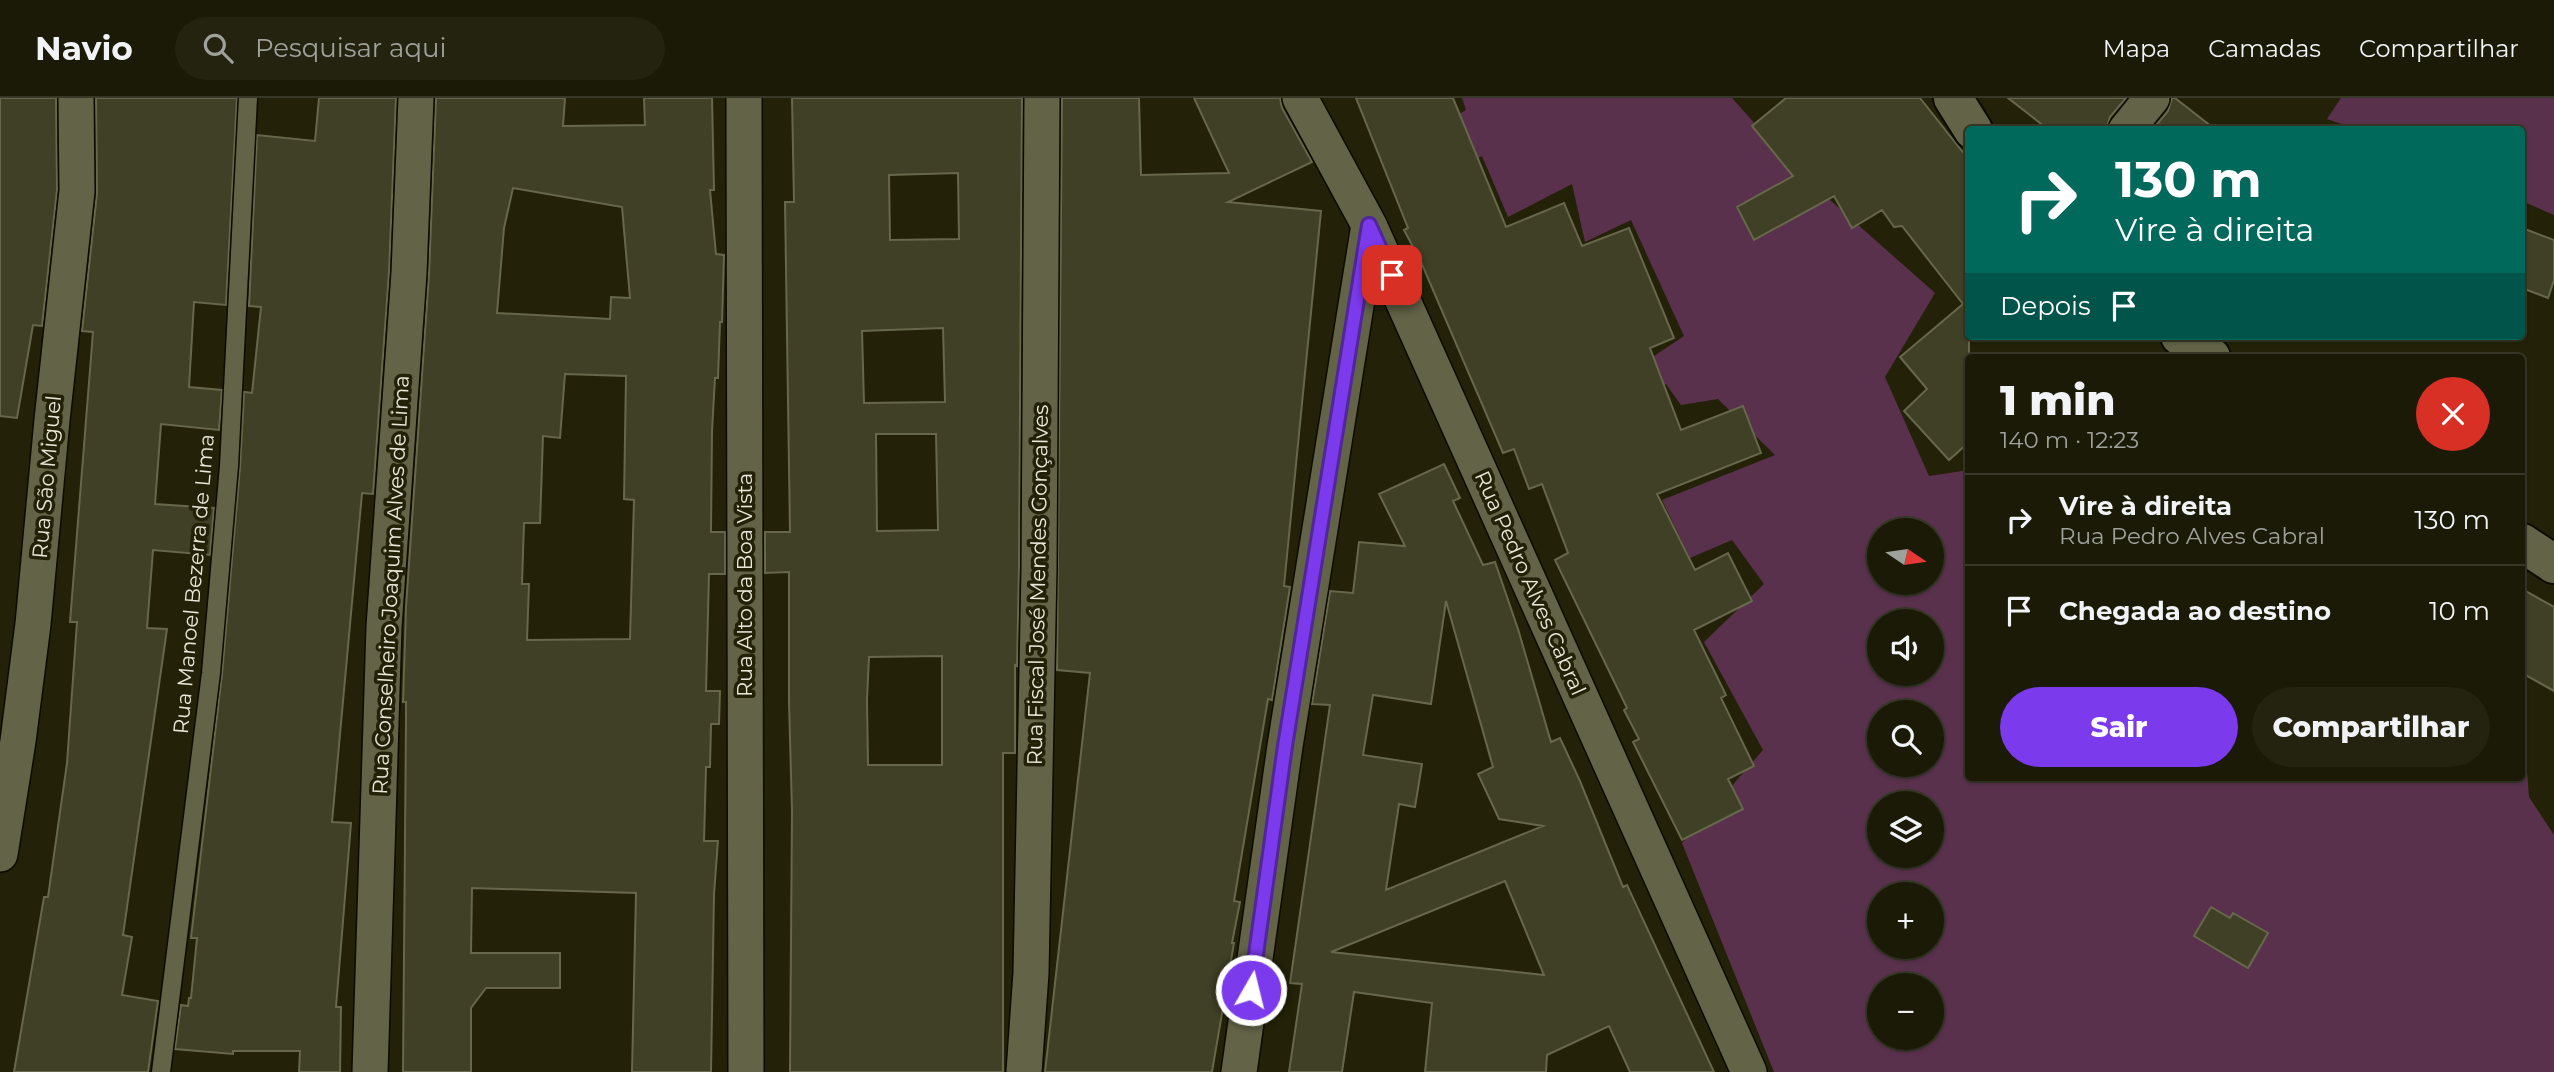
<!DOCTYPE html>
<html lang="pt">
<meta charset="utf-8">
<style>
:root{--surface:#1a1a06;--page:#232310;--text:#f1f3f6;--muted:#9fa19b;--line:#383828;--accent:#7c3aed}
body{margin:0;font-family:Montserrat,sans-serif;background:var(--page);color:var(--text);height:100vh;display:flex;flex-direction:column;font-size:26px;white-space:nowrap}
*{box-sizing:border-box;margin:0}
p{font-size:23px;color:var(--muted)}
.icon{flex:none;width:38px;height:38px;fill:none;stroke:currentColor;stroke-width:2;stroke-linecap:round;stroke-linejoin:round}
.map{position:relative;flex:1;overflow:hidden}
.details{position:absolute;left:1965px;top:256px;width:560px;height:427px;display:flex;flex-direction:column;background:var(--surface);border-radius:7px;box-shadow:0 2px 5px #0004,0 0 0 2px var(--line)}
.details>*{flex:none}
.top-card{position:absolute;left:1965px;top:28px;width:560px;height:214px;border-radius:7px;box-shadow:0 2px 5px #0004,0 0 0 2px var(--line);background:#00695c;color:#fff;overflow:hidden}
.needle{width:46px;rotate:103deg}
.controls{position:absolute;left:1867px;top:420px;display:grid;gap:14px}
.controls a{display:grid;place-items:center;width:77px;height:77px;border-radius:50%;background:var(--surface);box-shadow:0 2px 5px #0004,0 0 0 2px var(--line);font-size:35px}
.pin{position:absolute;display:grid;place-items:center;width:60px;height:60px;color:#fff;margin:-30px;border-radius:14px;box-shadow:0 4px 10px #0006}
.me{position:absolute;width:77px;margin:-38px;rotate:8deg;stroke-linejoin:round;filter:drop-shadow(0 0 5px #0008)}
.turn{display:flex;align-items:center;gap:24px;height:147px;padding:0 35px;font-size:32px}
.turn .icon{width:91px;height:91px;stroke-width:2.5}
.turn b{display:block;font-size:49px;line-height:60px}
.then{display:flex;align-items:center;height:66px;padding:0 35px;background:#0003;gap:14px;font-size:26px}
.round{display:grid;place-items:center;flex:none;width:74px;height:74px;border-radius:37px;background:var(--page)}
.overview{display:flex;align-items:center;justify-content:space-between;height:119px;padding:0 35px}
h1{font-size:42px;font-weight:800;line-height:52px}
.primary-button{display:flex;gap:14px;margin-top:auto;padding:14px 35px}
.primary-button a{flex:1;height:80px;border-radius:42px;background:var(--accent);color:#fff;font-size:28px;font-weight:800;line-height:80px;text-align:center}
.primary-button a+a{background:var(--page);color:var(--text)}
ul{padding:0;list-style:none}
li{display:flex;align-items:center;gap:21px;height:91px;padding:0 35px;border-top:2px solid var(--line)}
li div{flex:1}
li b{display:block;font-size:26px}
li em{font-style:normal}
header{display:flex;align-items:center;gap:42px;box-sizing:border-box;height:98px;padding:0 35px;background:var(--surface);border-bottom:2px solid var(--line)}
header strong{font-size:33px}
nav{display:flex;gap:38px;margin-inline-start:auto;font-size:24px}
.search{width:490px;height:63px;background:var(--page);display:flex;align-items:center;gap:18px;box-sizing:border-box;padding:0 24px;border-radius:38px;color:var(--muted);font-size:26px}
.map>svg:first-child{display:block}
</style>
<header>
<strong>Navio</strong>
<div class="search"><svg class="icon" aria-label="search" viewBox="0 0 24 24"><circle cx="10" cy="10" r="6"/><path d="M15 15l6 6"/></svg>Pesquisar aqui</div>
<nav><a>Mapa</a><a>Camadas</a><a>Compartilhar</a></nav>
</header>
<div class="map">
<svg width="2554" height="974" viewBox="0 0 2554 974">
<rect width="100%" height="100%" fill="#232208"/>
<path fill="#59314c" fill-rule="evenodd" d="M1462,0H1732L1795,71L1935,195L1885,279L1929,378L1969,372V679H2522L2523,621L2529,699L2554,737V974H1774L1682,745L1763,652L1704,544L1764,486L1732,442L1690,460L1662,402L1775,357L1718,301L1681,307L1666,286L1640,296L1636,270L1684,238L1631,122L1585,144L1572,86L1508,119L1482,58L1455,73L1439,28L1466,12ZM1880,432H1932V485H1880ZM1880,523H1932V576H1880ZM1880,614H1932V667H1880ZM1880,705H1932V758H1880ZM1880,796H1932V849H1880ZM1880,887H1932V940H1880Z
M2341,0H2554V117L2522,103V32L2356,31L2327,21Z"/>
<path fill="#404026" stroke="#67674b" stroke-width="2" fill-rule="evenodd" d="M0,0H56L57,92L42,228L33,227L17,320L0,318Z
M96,0H237L226,207L194,204L189,289L222,292L219,332L161,326L155,406L214,410L210,457L153,452L147,530L167,531L123,837L132,839L122,897L158,903L148,974H14L44,799H48L67,665L77,524H70L93,234L82,233L97,95Z
M319,0H396L389,174L373,396L362,395L332,724L351,725L336,909H341L340,974H299L300,953H233V956L175,951L181,907L188,908L189,900H191L197,840H191L222,576L240,369L244,294L252,295L261,209L249,208L257,37L315,43Z
M436,0H565L563,28L645,27L644,0H712L714,92H710L716,156L724,157L722,224H720L718,280H715L712,333L711,434H725V476H709L706,593H720L719,626H711L710,669H706L704,743H718L714,796L711,974H632L636,795L472,790L471,855H560V890H486L471,910V974H403L406,623V604H403L406,509L429,176ZM513,90L622,109L630,200L611,199L610,221L497,215L504,130ZM565,276L626,278L624,401L634,402L630,541L527,542L529,486H522L524,425H540L543,338L560,340Z
M792,0H1022L1019,470L1017,568L1015,567V655H1003V974H790L792,713L789,604V474L765,475V434H790L785,104H794ZM958,75L959,141L890,142L889,77ZM943,230L945,304L864,305L862,233ZM876,336H936L938,432L877,433ZM942,558V667H868L867,601L869,559Z
M1062,0H1139L1141,77L1229,75L1194,0H1280L1282,10L1312,64L1228,104L1321,113L1284,488L1290,489L1272,602L1268,601L1240,767L1234,803L1240,804L1232,845H1234L1212,974H1045L1090,575L1057,572Z
M1356,0H1453L1506,129L1564,105L1582,148L1629,130L1674,240L1650,250L1681,332L1743,308L1761,355L1657,396L1695,472L1728,455L1752,503L1694,532L1726,597L1721,600L1754,668L1728,681L1743,711L1682,742L1633,644L1639,641L1624,612L1627,610L1555,462L1568,455L1542,386L1529,391L1514,351L1503,355L1421,164L1404,132L1408,130Z
M1786,0H1920L1969,62V344L1949,362L1904,313L1927,291L1900,259L1963,206L1902,128L1894,129L1882,112L1852,130L1834,98L1754,142L1737,109L1793,78L1752,28Z
M2008,0H2126L2110,19L2106,32H2049Z
M2172,0H2175L2216,32H2152L2168,13Z
M2522,130L2554,142V182L2548,200L2522,190Z
M1444,366L1460,400L1453,403L1483,467L1495,464L1518,531L1551,644L1560,640L1580,683L1623,789L1627,787L1714,974H1630L1609,928L1547,957L1546,974H1425L1432,905L1354,894L1342,974H1289L1302,886L1290,885L1330,607L1312,606L1330,493L1353,495L1359,444L1405,448L1379,396ZM1446,503L1493,669L1478,676L1499,721L1543,728L1386,792L1399,706L1415,709L1422,666L1363,657L1373,597L1431,606ZM1505,783L1544,877L1331,854Z
M2522,491L2554,509V593L2522,575Z
M2211,809L2230,820L2233,815L2268,835L2248,870L2194,838Z"/>
<g fill="none" stroke-linecap="round" stroke-linejoin="round">
<defs>
<path id="service" d="M161,974L211,575L229,368L248,0"/>
<path id="minor" d="M744,0L746,974
M1300,0L1369,127L1749,974
M2126,32L2152,0
M0,756L18,643L33,526L52,322L77,93L76,0
M370,974L384,529L409,175L416,0
M1024,974L1031,875L1039,470L1042,0
M1239,974L1285,648L1369,127"/>
<path id="secondary" d="M1953,0L1973,32
M2180,238L2211,259
M2522,445L2554,466"/>
</defs>
<use href="#service" stroke="#0c0b00" stroke-width="21"/>
<use href="#minor" stroke="#0c0b00" stroke-width="38"/>
<use href="#secondary" stroke="#0c0b00" stroke-width="42"/>
<use href="#service" stroke="#626347" stroke-width="18"/>
<use href="#minor" stroke="#626347" stroke-width="35"/>
<use href="#secondary" stroke="#626347" stroke-width="38"/>
</g>
<g fill="none" stroke-linecap="round" stroke-linejoin="round">
<defs>
<path id="route" d="M1251,892L1285,648L1369,127L1392,177"/>
</defs>
<use href="#route" stroke="#51269a" stroke-width="18"/>
<use href="#route" stroke="#7c3aed" stroke-width="12"/>
</g>
<g text-anchor="middle" stroke-width="7" stroke-linejoin="round" paint-order="stroke">
<g font-size="21" fill="#e8e8d9" stroke="#232208">
<text transform="translate(47 379) rotate(-85)" y="7">Rua São Miguel</text>
<text transform="translate(1530 485) rotate(66)" y="7">Rua Pedro Alves Cabral</text>
<text transform="translate(194 486) rotate(-85)" y="7">Rua Manoel Bezerra de Lima</text>
<text transform="translate(391 487) rotate(-87)" y="7">Rua Conselheiro Joaquim Alves de Lima</text>
<text transform="translate(745 487) rotate(-90)" y="7">Rua Alto da Boa Vista</text>
<text transform="translate(1038 487) rotate(-89)" y="7">Rua Fiscal José Mendes Gonçalves</text>
</g>
</g>
</svg>
<div class="controls">
<a><svg class="needle" viewBox="-14 -14 28 28"><path d="M0-13l5 13h-10z" fill="#e53935"/><path d="M0 13l5-13h-10z" fill="#9fa19b"/></svg></a>
<a><svg class="icon" aria-label="sound" viewBox="0 0 24 24"><path d="M4 9h4l5-4v14l-5-4H4zM17 9q2 3 0 6"/></svg></a>
<a><svg class="icon" aria-label="search" viewBox="0 0 24 24"><circle cx="10" cy="10" r="6"/><path d="M15 15l6 6"/></svg></a>
<a><svg class="icon" aria-label="layers" viewBox="0 0 24 24"><path d="M12 4l9 5-9 5-9-5zM3 14l9 5 9-5"/></svg></a>
<a>+</a>
<a>−</a>
</div>
<div class="pin" style="left:1392px;top:177px;background:#d93025"><svg class="icon" aria-label="arrive" viewBox="0 0 24 24"><path d="M6 21V4h12l-3 4 3 4H6"/></svg></div>
<svg class="me" style="left:1251px;top:892px" viewBox="-20 -20 40 40"><circle r="17" fill="#7c3aed" stroke="#fff" stroke-width="3"/><path d="M0-11L8 9 0 5-8 9z" fill="#fff"/></svg>
<div class="top-card">
<div class="turn"><svg class="icon" aria-label="right" viewBox="0 0 24 24"><path d="M7 20v-9h11M14 6l5 5-5 5"/></svg><div><b>130 m</b>Vire à direita</div></div>
<div class="then">Depois<svg class="icon" aria-label="arrive" viewBox="0 0 24 24"><path d="M6 21V4h12l-3 4 3 4H6"/></svg></div>
</div>
<section class="details">
<div class="overview"><div><h1>1 min</h1><p>140 m · 12:23</p></div><a class="round" style="background:#d93025;color:#fff"><svg class="icon" aria-label="close" viewBox="0 0 24 24"><path d="M6 6l12 12M18 6L6 18"/></svg></a></div>
<ul>
<li><svg class="icon" aria-label="right" viewBox="0 0 24 24"><path d="M7 20v-9h11M14 6l5 5-5 5"/></svg><div><b>Vire à direita</b><p>Rua Pedro Alves Cabral</p></div><em>130 m</em></li>
<li><svg class="icon" aria-label="arrive" viewBox="0 0 24 24"><path d="M6 21V4h12l-3 4 3 4H6"/></svg><div><b>Chegada ao destino</b></div><em>10 m</em></li>
</ul>
<div class="primary-button"><a>Sair</a><a>Compartilhar</a></div>
</section>
</div>
